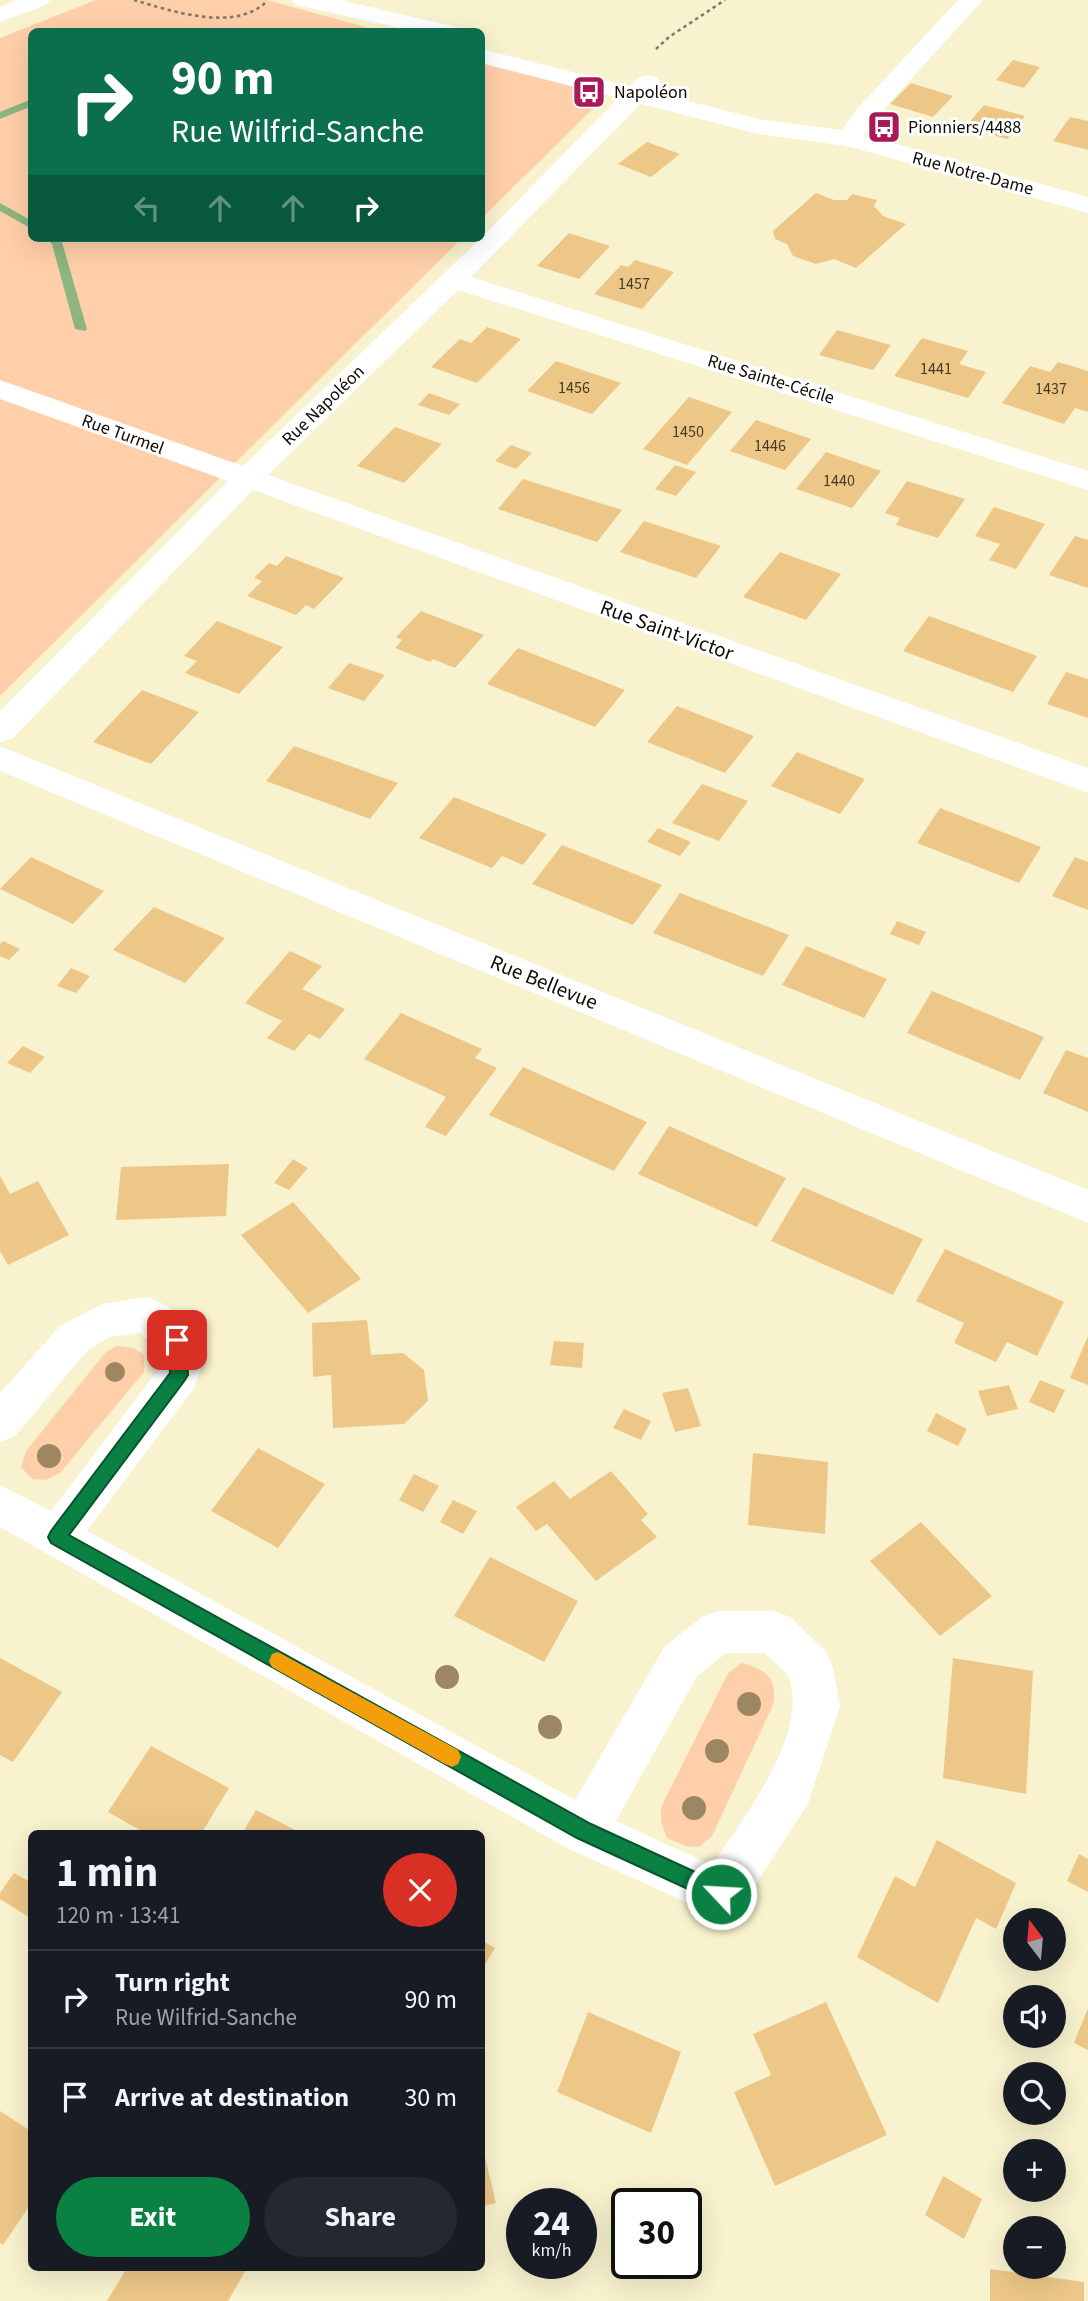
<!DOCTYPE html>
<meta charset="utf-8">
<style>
:root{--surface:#171b24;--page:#242831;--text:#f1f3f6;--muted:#9ea1a6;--line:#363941;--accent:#0b8043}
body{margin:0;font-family:"Source Sans 3",sans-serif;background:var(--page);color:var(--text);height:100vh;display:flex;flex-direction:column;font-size:26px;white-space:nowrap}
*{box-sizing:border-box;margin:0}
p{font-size:23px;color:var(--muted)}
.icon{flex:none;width:38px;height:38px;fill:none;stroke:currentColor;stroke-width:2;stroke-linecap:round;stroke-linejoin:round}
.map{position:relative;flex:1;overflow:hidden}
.sheet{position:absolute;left:28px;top:1830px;width:457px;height:441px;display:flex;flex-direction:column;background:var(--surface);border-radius:10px;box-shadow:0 7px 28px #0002}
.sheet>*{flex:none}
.hud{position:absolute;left:28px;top:28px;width:457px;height:214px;border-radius:10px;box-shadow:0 7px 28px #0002;background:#0b6e4f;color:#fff;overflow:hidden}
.needle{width:46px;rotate:344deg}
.controls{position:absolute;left:1003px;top:1908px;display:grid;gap:14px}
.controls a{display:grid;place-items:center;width:63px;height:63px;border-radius:50%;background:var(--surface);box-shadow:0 7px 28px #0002;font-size:35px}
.speed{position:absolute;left:506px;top:2188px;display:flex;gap:14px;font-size:35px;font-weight:700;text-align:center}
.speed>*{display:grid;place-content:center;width:91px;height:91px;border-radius:50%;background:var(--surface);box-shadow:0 7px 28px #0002;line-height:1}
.speed small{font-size:18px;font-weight:400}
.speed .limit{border:4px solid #111;border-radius:10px;background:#fff;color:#111}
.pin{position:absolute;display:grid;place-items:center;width:60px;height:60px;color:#fff;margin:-30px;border-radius:14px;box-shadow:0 4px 10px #0006}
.me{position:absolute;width:77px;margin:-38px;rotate:295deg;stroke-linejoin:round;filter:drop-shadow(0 0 5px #0008)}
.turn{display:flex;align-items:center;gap:24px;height:147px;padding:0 28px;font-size:32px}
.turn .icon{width:91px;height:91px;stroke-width:2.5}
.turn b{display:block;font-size:49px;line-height:60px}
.lanes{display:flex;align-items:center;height:66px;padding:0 28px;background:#0003;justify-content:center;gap:35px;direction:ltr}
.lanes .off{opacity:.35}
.round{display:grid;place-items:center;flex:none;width:74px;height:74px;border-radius:37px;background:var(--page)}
.headline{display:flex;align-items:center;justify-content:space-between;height:119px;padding:0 28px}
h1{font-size:42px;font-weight:700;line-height:52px}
.button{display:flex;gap:14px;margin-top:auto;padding:14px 28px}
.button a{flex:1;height:80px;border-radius:42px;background:var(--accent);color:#fff;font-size:28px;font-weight:700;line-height:80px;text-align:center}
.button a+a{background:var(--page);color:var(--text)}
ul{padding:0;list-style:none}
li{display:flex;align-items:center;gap:21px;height:98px;padding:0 28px;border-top:2px solid var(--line)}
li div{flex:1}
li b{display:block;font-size:26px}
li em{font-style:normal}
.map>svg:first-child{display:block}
</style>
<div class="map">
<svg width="1088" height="2301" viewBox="0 0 1088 2301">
<rect width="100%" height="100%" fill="#f8f2ce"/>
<path fill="#ffcfa9" d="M96,0H267L380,31L32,32V238H462L0,696V38Z
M481,60L607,95L481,219Z
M117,1346L134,1348L144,1355V1372L61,1472L46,1480L32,1479L21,1467L26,1451L106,1352Z
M742,1663C766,1669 778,1679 773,1705L712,1836L699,1847L686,1846L667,1838L661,1821V1807L728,1673Z"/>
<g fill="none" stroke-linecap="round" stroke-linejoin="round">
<path fill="#8cb67e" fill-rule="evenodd" d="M32,99V106L0,119V112Z
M0,203L32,221V229L0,211Z
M46,238H58L62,242L87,329L85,331L75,329L52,244Z"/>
</g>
<path fill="#edc788" d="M1013,60L1040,67L1024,88L996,80Z
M911,83L953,96L933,117L890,104Z
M984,105L1025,116L1007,139L965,127Z
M1070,117L1088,121V150L1053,141Z
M647,142L680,154L651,177L618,164Z
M816,193L834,200H847L852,194L877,200L874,206L883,216L906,224L856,268L834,259L816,264L793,256L787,244L775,239L773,231Z
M569,233L610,246L579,279L537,266Z
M635,260L674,272L642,309L594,294L621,265L628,267Z
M487,327L521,339L477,383L431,367L460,339L471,343Z
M837,330L891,345L873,370L819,355Z
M922,338L968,351L959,364L986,372L968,398L894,376Z
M556,361L621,383L592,414L527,391Z
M1058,362L1088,371V412L1075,408L1064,424L1002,403L1030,366L1050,372Z
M429,393L460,404L449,415L418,405Z
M689,397L732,412L687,465L643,449Z
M756,420L811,439L785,470L730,451Z
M395,427L442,444L404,483L357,466Z
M511,445L532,453L516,469L495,461Z
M826,452L881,471L852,508L796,489Z
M675,465L696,472L676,496L655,489Z
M523,479L622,510L597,542L498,509Z
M907,481L965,499L938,538L896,525L900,518L885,513Z
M994,507L1045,524L1016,569L989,560L1000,544L975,536Z
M644,521L721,546L696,578L620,552Z
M1075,536L1088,540V588L1049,575Z
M780,552L841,574L806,620L743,597Z
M286,556L344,578L314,609L306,605L296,615L247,596L262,581L254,578L269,563L277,566Z
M421,611L484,635L455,668L433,659L430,662L395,648L402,640L396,637Z
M929,616L1037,656L1013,692L903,651Z
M217,621L283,647L239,694L185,673L197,661L184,656Z
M518,648L625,690L595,727L487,684Z
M349,663L385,675L364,701L328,688Z
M1066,672L1088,679V718L1047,704Z
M142,690L199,712L151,764L93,742Z
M677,706L754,736L725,773L647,742Z
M294,746L398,783L370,819L266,781Z
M797,752L865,779L840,814L771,786Z
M702,784L748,801L719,841L672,823Z
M454,797L547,834L523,865L502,856L492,868L419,838Z
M940,808L1041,847L1019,883L917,843Z
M658,828L691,842L680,856L647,842Z
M562,845L662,885L633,925L532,884Z
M31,857L104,891L73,924L0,889Z
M1075,857L1088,862V910L1052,896Z
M680,893L789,935L763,976L653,933Z
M154,907L225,938L185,983L113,950Z
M897,921L926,932L919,945L890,934Z
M3,941L20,949L9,960L0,956V944Z
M806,946L887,979L864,1018L782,985Z
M290,951L322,966L302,989L345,1009L320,1039L309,1034L294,1051L267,1038L282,1021L245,1003Z
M71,968L90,976L76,993L57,986Z
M932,991L1044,1037L1020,1080L907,1033Z
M401,1013L482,1049L475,1058L497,1068L446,1136L425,1127L446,1097L364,1059Z
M23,1046L45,1057L30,1073L7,1063Z
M1066,1050L1088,1058V1112L1043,1093Z
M523,1067L647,1122L614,1171L489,1115Z
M669,1126L786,1178L757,1227L638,1174Z
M293,1159L308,1168L289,1190L274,1183Z
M229,1164L226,1216L116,1220L121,1167Z
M0,1176L10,1194L38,1181L69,1235L8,1265L0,1251Z
M803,1187L923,1239L893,1295L771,1241Z
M293,1202L361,1279L308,1313L241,1235Z
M945,1249L1064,1302L1037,1356L1007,1342L996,1362L954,1343L964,1323L916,1301Z
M367,1320L371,1355L403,1353L424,1370L428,1401L404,1424L333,1428L331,1375L313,1377L312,1323Z
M1088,1336V1385L1070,1378Z
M554,1341L584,1343L582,1368L550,1365Z
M1040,1380L1065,1390L1054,1413L1029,1402Z
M1009,1385L1018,1409L987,1416L978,1391Z
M688,1388L701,1426L675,1432L662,1393Z
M624,1409L651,1421L641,1440L613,1428Z
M936,1413L967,1429L958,1446L927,1431Z
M258,1448L325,1484L278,1548L211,1511Z
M753,1453L828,1462L825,1534L748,1525Z
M611,1471L648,1514L641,1520L657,1537L596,1581L547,1524L536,1531L516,1507L554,1481L570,1499Z
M414,1474L439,1486L423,1512L399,1500Z
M453,1500L477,1511L463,1534L440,1522Z
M921,1522L992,1596L940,1636L870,1561Z
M490,1557L578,1601L544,1662L454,1616Z
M0,1658L62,1692L13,1762L0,1755Z
M953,1658L1033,1671L1026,1794L943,1778Z
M151,1746L229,1788L201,1834H147L108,1812Z
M256,1810L303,1834H242Z
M937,1840L1016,1883L996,1929L976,1918L938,2003L857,1957L895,1876L915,1887Z
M1079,1854L1088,1859V1892L1067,1881Z
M14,1873L32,1883V1919L0,1899V1893Z
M481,1940L495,1948L481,1971Z
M826,2002L887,2135L775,2186L734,2092L771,2075L753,2034Z
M1088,2008V2050L1074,2043Z
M588,2012L681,2052L651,2133L557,2092Z
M0,2111L32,2132V2202L3,2245L0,2243Z
M485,2157L496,2203L481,2207V2158Z
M943,2176L982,2199L964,2239L925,2215Z
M127,2268H247L228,2301H107Z
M990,2269L1084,2282V2301H990Z"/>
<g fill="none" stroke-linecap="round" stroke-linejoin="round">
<path stroke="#7d7963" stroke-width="2.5" stroke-dasharray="3.5 3.5" stroke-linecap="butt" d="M134,0C171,11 236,33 267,1
M656,49L669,37L725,0"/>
<path fill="#fff" fill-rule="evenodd" d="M17,0H50L46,5L0,22V7Z
M958,0H983L874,120L858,144L849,147L840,144L836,139L856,110Z
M648,75L657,77L660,82L657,87L471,277L1088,471V490L458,290L268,475L1088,768V793L253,490L12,739L0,742V711L228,481L0,399V380L243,466L481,238L639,77Z
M0,746L1088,1190V1223L0,771Z
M147,1297C186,1310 213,1347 194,1388L87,1531L575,1800L665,1646L702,1617L718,1611H774L790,1617L826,1652L833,1667L840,1706L808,1804L738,1911L721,1918L567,1848L0,1527V1485L51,1511L158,1370L157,1348L140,1333L110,1337L88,1350L15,1436L0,1442V1393L60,1326L102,1304ZM726,1653H764C772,1661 787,1671 790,1681C807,1737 742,1820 712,1865L616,1821L697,1676Z"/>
<path fill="#fff" fill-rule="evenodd" d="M292,0H340L456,27L460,32H418L296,5Z
M481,49L759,119L849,131L1088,197V213L847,146L759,134L481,63Z"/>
</g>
<g fill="#9d8662">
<circle cx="115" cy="1372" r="10"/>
<circle cx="49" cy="1456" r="12"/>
<circle cx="447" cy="1677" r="12"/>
<circle cx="749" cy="1704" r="12"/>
<circle cx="550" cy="1727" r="12"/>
<circle cx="717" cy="1751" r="12"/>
<circle cx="694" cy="1808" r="12"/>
</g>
<path fill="#0b8043" stroke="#07532c" stroke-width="2" d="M177,1332L183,1334L186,1340L188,1375L185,1380L69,1535L591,1824L728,1887L731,1894L728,1901L721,1904L714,1901L577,1838L51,1543L48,1537L51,1531L170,1373L169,1340L171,1334Z"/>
<path fill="#f59e0b" d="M278,1652L458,1750L461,1757L458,1764L452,1767L445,1764L272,1667L269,1661L272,1654Z"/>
<defs>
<symbol id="bus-square" viewBox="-11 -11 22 22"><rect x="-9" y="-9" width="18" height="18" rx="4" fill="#a81958" stroke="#fff"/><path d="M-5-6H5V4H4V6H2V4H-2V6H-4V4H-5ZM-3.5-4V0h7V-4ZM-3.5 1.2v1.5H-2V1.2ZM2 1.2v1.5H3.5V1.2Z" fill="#fff"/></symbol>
</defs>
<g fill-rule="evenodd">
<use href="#bus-square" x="570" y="73" width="38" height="38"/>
<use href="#bus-square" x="865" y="108" width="38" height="38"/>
</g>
<g text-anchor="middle" stroke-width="6" stroke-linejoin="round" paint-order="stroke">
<g font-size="16" fill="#463b24">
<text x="634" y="289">1457</text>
<text x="936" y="374">1441</text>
<text x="574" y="393">1456</text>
<text x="1051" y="394">1437</text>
<text x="688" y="437">1450</text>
<text x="770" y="451">1446</text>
<text x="839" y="486">1440</text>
</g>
<g font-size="18" fill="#0e0c02" stroke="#fff" text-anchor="start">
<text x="614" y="98">Napoléon</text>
<text x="908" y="133">Pionniers/4488</text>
</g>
<g font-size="18" fill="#0e0c02" stroke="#fff">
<text transform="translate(973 173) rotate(15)" y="6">Rue Notre-Dame</text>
<text transform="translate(771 379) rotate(17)" y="6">Rue Sainte-Cécile</text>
<text transform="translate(323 405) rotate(-44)" y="6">Rue Napoléon</text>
<text transform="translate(123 434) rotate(20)" y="6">Rue Turmel</text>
</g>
<g font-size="21" fill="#0e0c02" stroke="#fff">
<text transform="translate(667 630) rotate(20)" y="7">Rue Saint-Victor</text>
<text transform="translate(544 982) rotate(22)" y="7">Rue Bellevue</text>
</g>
</g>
</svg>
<div class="controls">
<a><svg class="needle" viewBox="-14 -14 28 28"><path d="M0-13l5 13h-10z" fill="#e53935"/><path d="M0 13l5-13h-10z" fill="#9ea1a6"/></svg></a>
<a><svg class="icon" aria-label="sound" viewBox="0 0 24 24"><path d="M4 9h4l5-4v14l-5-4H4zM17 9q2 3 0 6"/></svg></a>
<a><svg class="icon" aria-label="search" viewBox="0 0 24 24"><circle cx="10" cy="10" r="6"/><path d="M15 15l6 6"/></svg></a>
<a>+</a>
<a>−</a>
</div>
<div class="speed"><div>24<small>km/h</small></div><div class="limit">30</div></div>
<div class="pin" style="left:177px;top:1340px;background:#d93025"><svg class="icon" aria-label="arrive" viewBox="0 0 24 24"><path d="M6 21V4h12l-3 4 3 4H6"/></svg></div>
<svg class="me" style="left:721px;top:1894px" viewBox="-20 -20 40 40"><circle r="17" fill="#0b8043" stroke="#fff" stroke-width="3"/><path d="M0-11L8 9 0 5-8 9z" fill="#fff"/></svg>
<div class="hud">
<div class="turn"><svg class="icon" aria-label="right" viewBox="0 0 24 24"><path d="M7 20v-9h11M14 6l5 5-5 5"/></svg><div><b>90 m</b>Rue Wilfrid-Sanche</div></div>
<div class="lanes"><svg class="icon off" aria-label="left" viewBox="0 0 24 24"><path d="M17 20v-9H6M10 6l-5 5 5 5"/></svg><svg class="icon off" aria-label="ahead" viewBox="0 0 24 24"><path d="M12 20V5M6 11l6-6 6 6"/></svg><svg class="icon off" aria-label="ahead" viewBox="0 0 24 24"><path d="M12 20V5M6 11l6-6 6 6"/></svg><svg class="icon" aria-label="right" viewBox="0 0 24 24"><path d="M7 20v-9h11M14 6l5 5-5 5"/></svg></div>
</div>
<section class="sheet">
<div class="headline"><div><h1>1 min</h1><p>120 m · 13:41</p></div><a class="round" style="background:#d93025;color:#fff"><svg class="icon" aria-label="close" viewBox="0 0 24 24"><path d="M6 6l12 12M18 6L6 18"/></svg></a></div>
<ul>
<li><svg class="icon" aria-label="right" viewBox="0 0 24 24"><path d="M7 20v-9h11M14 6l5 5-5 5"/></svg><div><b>Turn right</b><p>Rue Wilfrid-Sanche</p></div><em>90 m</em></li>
<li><svg class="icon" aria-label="arrive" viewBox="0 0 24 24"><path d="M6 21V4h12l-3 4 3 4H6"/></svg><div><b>Arrive at destination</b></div><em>30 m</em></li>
</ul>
<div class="button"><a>Exit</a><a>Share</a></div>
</section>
</div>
